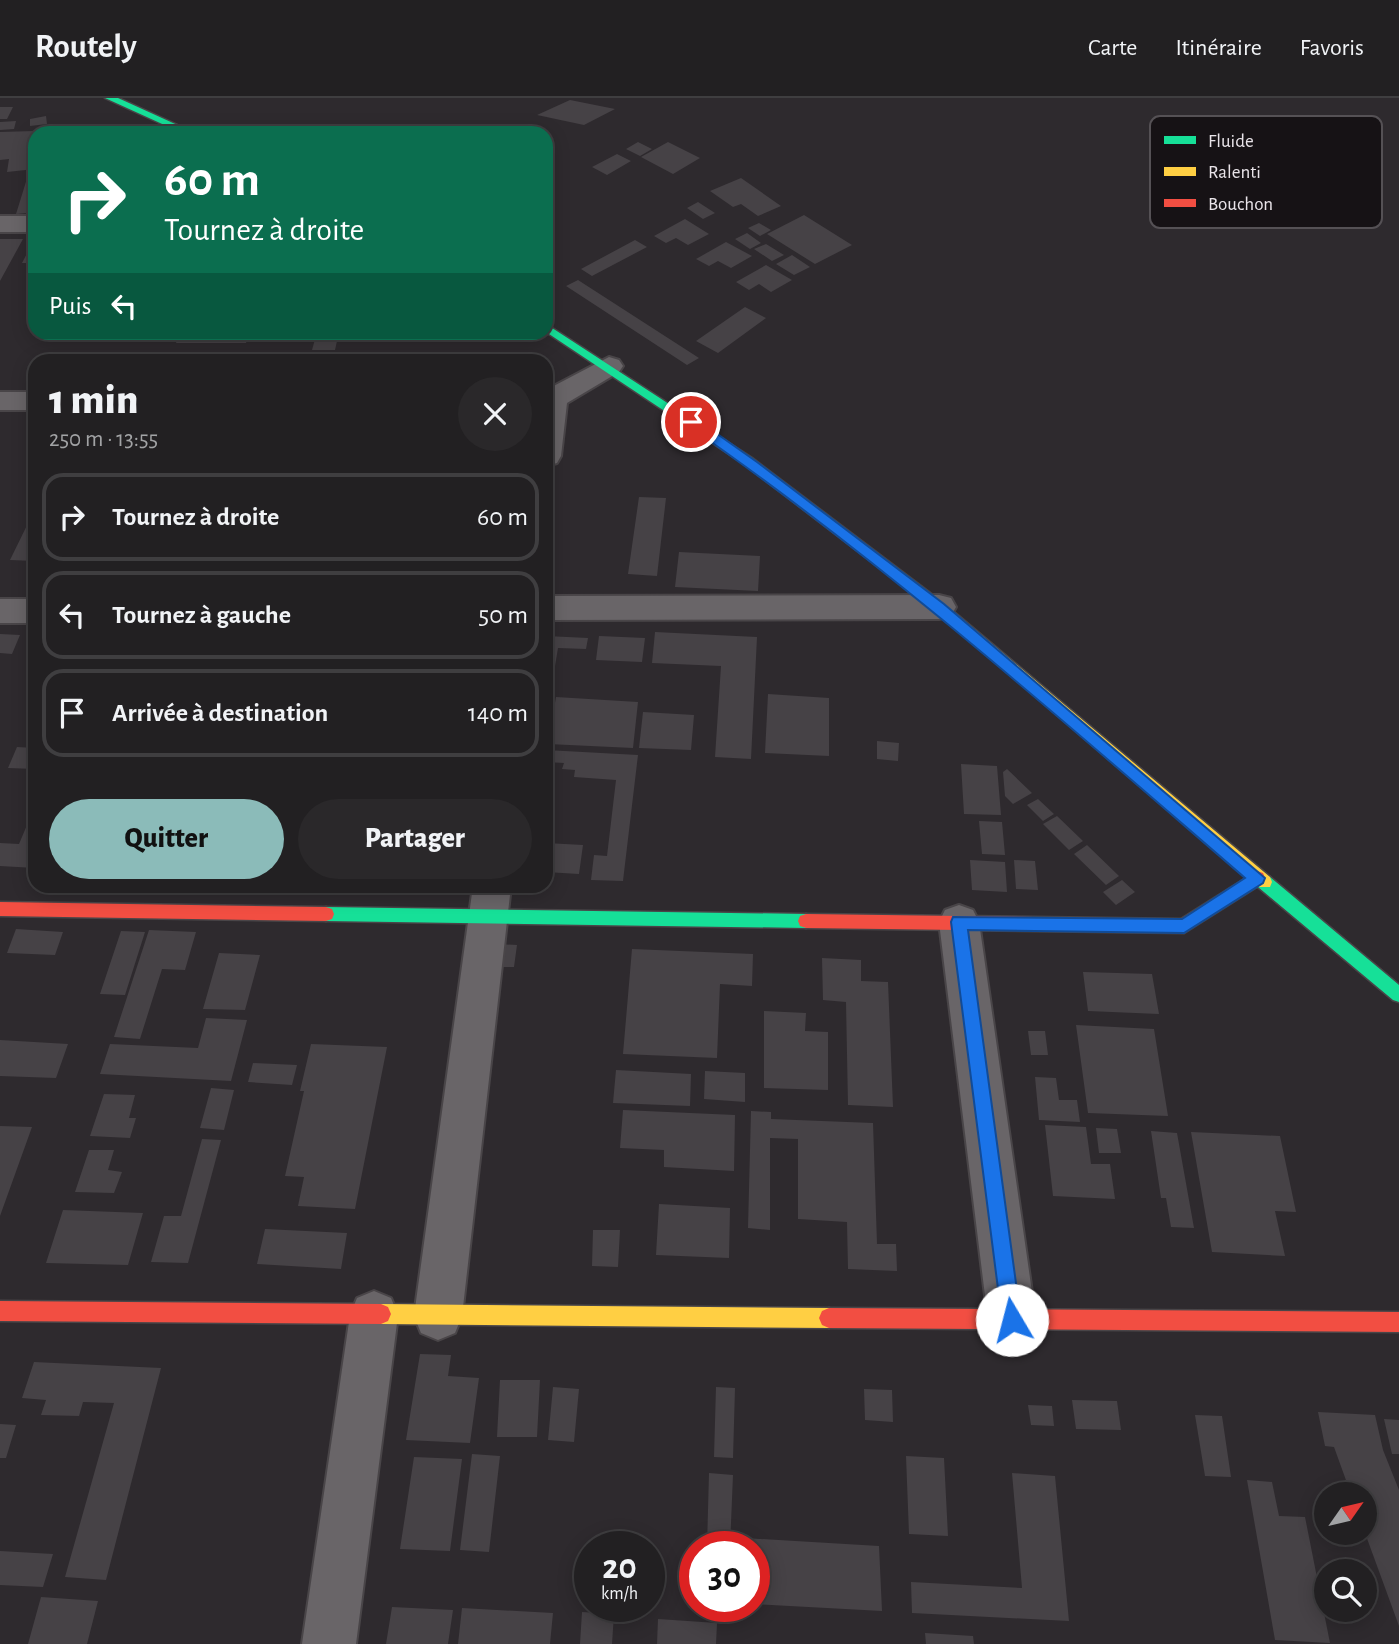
<!DOCTYPE html>
<html lang="fr">
<meta charset="utf-8">
<style>
:root{--surface:#222022;--page:#2a282a;--text:#f1f3f6;--muted:#a2a3a5;--line:#3f3e40;--accent:#8bbbb9}
body{margin:0;font-family:"Alegreya Sans",sans-serif;background:var(--page);color:var(--text);height:100vh;display:flex;flex-direction:column;font-size:26px;white-space:nowrap}
*{box-sizing:border-box;margin:0}
p{font-size:23px;color:var(--muted)}
.icon{flex:none;width:38px;height:38px;fill:none;stroke:currentColor;stroke-width:2;stroke-linecap:round;stroke-linejoin:round}
.map{position:relative;flex:1;overflow:hidden}
.drawer{position:absolute;left:28px;top:256px;width:525px;height:539px;display:flex;flex-direction:column;background:var(--surface);border-radius:21px;box-shadow:0 4px 18px #0003,0 0 0 2px var(--line)}
.drawer>*{flex:none}
.banner{position:absolute;left:28px;top:28px;width:525px;height:214px;border-radius:21px;box-shadow:0 4px 18px #0003,0 0 0 2px var(--line);background:#0b6e4f;color:#fff;overflow:hidden}
.needle{width:46px;rotate:56deg}
.fabs{position:absolute;left:1314px;top:1384px;display:grid;gap:14px}
.fabs a{display:grid;place-items:center;width:63px;height:63px;border-radius:50%;background:var(--surface);box-shadow:0 4px 18px #0003,0 0 0 2px var(--line);font-size:35px}
.speed{position:absolute;left:574px;top:1433px;display:flex;gap:14px;font-size:35px;font-weight:700;text-align:center}
.speed>*{display:grid;place-content:center;width:91px;height:91px;border-radius:50%;background:var(--surface);box-shadow:0 4px 18px #0003,0 0 0 2px var(--line);line-height:1}
.speed small{font-size:18px;font-weight:400}
.speed .limit{border:10px solid #d22;background:#fff;color:#111}
.pin{position:absolute;display:grid;place-items:center;width:60px;height:60px;color:#fff;margin:-30px;border:4px solid #fff;border-radius:50%;box-shadow:0 2px 7px #0007}
.me{position:absolute;width:77px;margin:-38px;rotate:352deg;stroke-linejoin:round;filter:drop-shadow(0 0 5px #0008)}
.turn{display:flex;align-items:center;gap:24px;height:147px;padding:0 21px;font-size:32px}
.turn .icon{width:91px;height:91px;stroke-width:2.5}
.turn b{display:block;font-size:49px;line-height:60px}
.then{display:flex;align-items:center;height:66px;padding:0 21px;background:#0003;gap:14px;font-size:26px}
.round{display:grid;place-items:center;flex:none;width:74px;height:74px;border-radius:37px;background:var(--page)}
.headline{display:flex;align-items:center;justify-content:space-between;height:119px;padding:0 21px}
h1{font-size:42px;font-weight:800;line-height:52px}
.button{display:flex;gap:14px;margin-top:auto;padding:14px 21px}
.button a{flex:1;height:80px;border-radius:42px;background:var(--accent);color:#111;font-size:28px;font-weight:800;line-height:80px;text-align:center}
.button a+a{background:var(--page);color:var(--text)}
ul{padding:0;list-style:none}
li{display:flex;align-items:center;gap:21px;height:88px;margin:0 14px 10px;padding:0 7px;border:4px solid var(--line);border-radius:21px}
li div{flex:1}
li b{display:block;font-size:26px}
li em{font-style:normal}
header{display:flex;align-items:center;gap:42px;box-sizing:border-box;height:98px;padding:0 35px;background:var(--surface);border-bottom:2px solid var(--line)}
header strong{font-size:33px}
nav{display:flex;gap:38px;margin-inline-start:auto;font-size:24px}
.map>svg:first-child{display:block}
</style>
<header>
<strong>Routely</strong>
<nav><a>Carte</a><a>Itinéraire</a><a>Favoris</a></nav>
</header>
<div class="map">
<svg width="1399" height="1546" viewBox="0 0 1399 1546">
<rect width="100%" height="100%" fill="#2e2a2e"/>
<path fill="#464246" d="M570,2L615,11L584,27L537,17Z
M0,9H13L7,21H0Z
M46,18L47,26L30,28V21Z
M16,23L14,31L0,32V24Z
M35,33V71L7,74L9,61L0,62V34Z
M638,44L652,51L640,58L626,51Z
M668,44L700,60L673,76L641,59Z
M617,56L631,63L607,77L592,69Z
M29,74H35V91L28,115L16,116Z
M741,80L781,108L758,118L741,106L733,109L710,93Z
M698,104L715,115L703,121L687,110Z
M804,117L852,147L815,166L767,136Z
M685,121L709,136L688,147L676,140L666,145L654,138Z
M759,125L771,132L760,138L748,130Z
M747,135L761,145L750,151L735,141Z
M35,140V165H22Z
M0,141H23L0,183Z
M635,142L647,149L592,178L581,171Z
M726,144L752,158L731,170L718,163L709,168L696,161Z
M766,146L784,157L772,163L754,151Z
M792,157L810,169L794,177L776,166Z
M766,167L792,182L771,194L759,186L749,192L736,184Z
M578,182L699,260L687,267L566,188Z
M745,209L766,220L718,255L696,243Z
M180,234H250L246,245H176Z
M317,234H339L335,252H312Z
M639,399L666,400L657,478L628,476Z
M35,411V463L10,462Z
M679,454L760,458L758,493L675,489Z
M655,534L757,539L751,661L715,659L721,568L652,565Z
M0,536L20,537L12,556L0,555Z
M546,538L588,540L586,551L558,550L555,568H546Z
M599,538L645,540L642,564L596,562Z
M768,596L829,600V658L765,655Z
M556,599L638,604L633,650L548,646Z
M643,614L694,617L691,652L639,650Z
M877,643L899,645L898,663L877,661Z
M17,649L35,650V671L8,670Z
M546,652L638,657L623,783L591,782L594,757L607,758L616,682L574,679L575,672L562,671L564,665L546,664Z
M961,666L997,668L1001,717L964,716Z
M1007,671L1032,695L1013,706L1005,698L1003,674Z
M1038,701L1054,716L1043,723L1027,707Z
M35,708V770L0,768V745L19,746Z
M1057,718L1083,743L1069,752L1043,726Z
M979,723L1002,724L1005,757L982,756Z
M546,745L583,747L579,776L546,774Z
M1087,747L1119,778L1106,787L1074,756Z
M970,762L1005,764L1007,794L972,792Z
M1014,762L1035,763L1038,792L1016,791Z
M1122,782L1135,794L1116,807L1103,794Z
M16,831L63,834L55,857L7,855Z
M149,832L196,834L185,872L162,871L140,941L114,939Z
M121,833L145,834L125,897L100,896Z
M498,846L517,847L514,869H495Z
M632,851L753,856L752,888L720,886L717,960L623,956Z
M219,855L260,857L245,912L203,911Z
M822,860L861,862V883L888,884L893,1009L848,1007L846,904L823,902Z
M1083,874L1152,876L1159,916L1088,913Z
M764,913L806,915L805,933L828,934V992L764,990Z
M206,920L247,922L231,983L100,976L110,946L198,950Z
M1076,927L1154,931L1168,1018L1088,1015Z
M1028,933H1045L1048,957H1031Z
M0,942L68,946L56,980L0,978Z
M311,946L387,949L355,1111L298,1108L304,1079L285,1078L304,993H300Z
M253,965L297,967L292,987L248,984Z
M616,972L691,976L690,1008L613,1005Z
M705,973L745,975V1004L704,1001Z
M1035,979L1056,980L1059,1002H1077L1080,1024L1039,1022Z
M211,990L234,992L224,1032L200,1030Z
M104,996L135,997L129,1020H136L130,1040L90,1038Z
M623,1012L735,1017L734,1073L664,1069V1052L620,1050Z
M751,1013L771,1014V1021L873,1025L877,1146H896L897,1173L848,1171L847,1124L798,1121V1041L770,1040V1132L748,1130Z
M1045,1027L1086,1029L1091,1066H1110L1115,1101L1053,1098Z
M0,1028L32,1029L0,1118Z
M1096,1030L1117,1031L1121,1055H1099Z
M1151,1033L1177,1035L1194,1130L1171,1129L1166,1100H1161Z
M1191,1034L1280,1038L1296,1114L1275,1113L1285,1158L1212,1154Z
M202,1041L221,1042L188,1165L151,1164L164,1118H181Z
M89,1052H114L108,1072L122,1074L114,1095L75,1094Z
M659,1106L730,1110L729,1160L656,1157Z
M63,1112L143,1115L128,1167L46,1165Z
M265,1131L347,1135L341,1171L257,1166Z
M593,1132H620L618,1169L592,1168Z
M420,1256L451,1257L448,1278L479,1280L470,1345L406,1342Z
M34,1264L161,1270L106,1482L65,1479L114,1305L83,1304L79,1318L41,1317L46,1302L22,1300Z
M500,1282H540L537,1339H497Z
M553,1289L579,1291L574,1344L548,1342Z
M716,1289L735,1290L733,1360L714,1359Z
M864,1291L892,1292L893,1324L865,1322Z
M1072,1302L1117,1303L1121,1332L1076,1331Z
M1028,1307L1052,1308L1054,1328L1031,1327Z
M1318,1314L1375,1317L1383,1352L1399,1392V1528L1365,1435V1396H1351L1334,1349L1325,1348Z
M1195,1317L1222,1318L1231,1379L1205,1378Z
M1384,1321L1399,1322V1356H1392Z
M0,1326L16,1327L6,1360H0Z
M472,1356L500,1358L489,1454L460,1452Z
M906,1358L944,1360L948,1438L909,1436Z
M414,1359L462,1361L450,1453L400,1451Z
M709,1375L733,1377L730,1449H707Z
M1012,1375L1055,1378L1069,1523L912,1515L911,1484L1022,1490Z
M1247,1382L1272,1384L1279,1418L1305,1419L1330,1545L1275,1542Z
M744,1440L879,1448L882,1513L754,1506V1449H744Z
M0,1453L53,1456L43,1489L0,1487Z
M41,1499L98,1503L87,1546H28Z
M392,1509L453,1512L448,1546H386Z
M462,1510L553,1515L550,1546H458Z
M582,1514L614,1516L612,1546H580Z
M658,1521L717,1525L716,1546H657Z
M925,1535L973,1538L974,1546H926Z"/>
<g fill="none" stroke-linecap="round" stroke-linejoin="round">
<defs>
<path id="street" d="M0,118H35V134H0Z
M609,259L619,262L623,268L619,274L567,305L561,358L557,365L546,368V292Z
M0,294H35V312H0Z
M939,497L951,500L956,509L951,518L939,521L546,522V498Z
M0,501H35V525H0Z
M473,788H511L462,1218L455,1235L438,1242L421,1235L414,1218Z
M959,807L973,812L979,824L1036,1222L1029,1239L1012,1246L995,1239L988,1222L939,824L945,812Z
M374,1193L391,1200L398,1217L356,1546H302L350,1217L357,1200Z"/>
<path id="fast" d="M105,0H118L195,35H182Z
M546,226L752,360L942,504L944,507L942,510H932L744,366L546,234Z
M1264,777L1270,779L1399,887V904L1393,902L1258,789L1256,784L1258,779Z
M326,809L806,816L812,818L814,823L812,828L806,830L326,823L320,821L318,816L320,811Z"/>
<path id="slow" d="M937,502L942,504L1270,779L1272,784L1270,789H1258L932,510L930,507L932,504Z
M381,1206L829,1210L836,1213L839,1220L836,1227L829,1230L381,1226L374,1223L371,1216L374,1209Z"/>
<path id="jam" d="M1257,773L1263,775L1265,780L1263,785L1184,835L806,830L800,828L798,823L800,818L806,816L1181,821Z
M0,804L326,809L332,811L334,816L332,821L326,823L0,818Z
M0,1203L381,1206L388,1209L391,1216L388,1223L381,1226L0,1223Z
M829,1210L1399,1214V1234L829,1230L822,1227L819,1220L822,1213Z"/>
</defs>
<use href="#street" stroke="#494548" stroke-width="4"/>
<use href="#fast" stroke="#494548" stroke-width="3"/>
<use href="#slow" stroke="#494548" stroke-width="3"/>
<use href="#jam" stroke="#494548" stroke-width="3"/>
<use href="#street" fill="#696568" fill-rule="evenodd"/>
<use href="#fast" fill="#16e098" fill-rule="evenodd"/>
<use href="#slow" fill="#ffcf43" fill-rule="evenodd"/>
<use href="#jam" fill="#f24e42" fill-rule="evenodd"/>
</g>
<path fill="#1a73e8" stroke="#114b97" stroke-width="2" d="M687,321H696L757,364L944,506L1265,780L1263,785L1184,835L968,832L1021,1222L1019,1228L1012,1231L1005,1228L1002,1222L951,824L953,819L1182,821L1245,780C1063,623 884,464 687,327Z"/>
<rect x="1150" y="18" width="232" height="112" rx="10" fill="#161215" stroke="#555155" stroke-width="2"/>
<rect x="1164" y="38" width="32" height="8" fill="#16e098"/>
<rect x="1164" y="69" width="32" height="9" fill="#ffcf43"/>
<rect x="1164" y="101" width="32" height="8" fill="#f24e42"/>
<g font-size="19" fill="#e9e4e9">
<text x="1208" y="49">Fluide</text>
<text x="1208" y="80">Ralenti</text>
<text x="1208" y="112">Bouchon</text>
</g>
</svg>
<div class="fabs">
<a><svg class="needle" viewBox="-14 -14 28 28"><path d="M0-13l5 13h-10z" fill="#e53935"/><path d="M0 13l5-13h-10z" fill="#a2a3a5"/></svg></a>
<a><svg class="icon" aria-label="search" viewBox="0 0 24 24"><circle cx="10" cy="10" r="6"/><path d="M15 15l6 6"/></svg></a>
</div>
<div class="speed"><div>20<small>km/h</small></div><div class="limit">30</div></div>
<div class="pin" style="left:691px;top:324px;background:#d93025"><svg class="icon" aria-label="arrive" viewBox="0 0 24 24"><path d="M6 21V4h12l-3 4 3 4H6"/></svg></div>
<svg class="me" style="left:1012px;top:1222px" viewBox="-20 -20 40 40"><circle r="19" fill="#fff"/><path d="M0-13L10 11 0 6-10 11z" fill="#1a73e8"/></svg>
<div class="banner">
<div class="turn"><svg class="icon" aria-label="right" viewBox="0 0 24 24"><path d="M7 20v-9h11M14 6l5 5-5 5"/></svg><div><b>60 m</b>Tournez à droite</div></div>
<div class="then">Puis<svg class="icon" aria-label="left" viewBox="0 0 24 24"><path d="M17 20v-9H6M10 6l-5 5 5 5"/></svg></div>
</div>
<section class="drawer">
<div class="headline"><div><h1>1 min</h1><p>250 m · 13:55</p></div><a class="round"><svg class="icon" aria-label="close" viewBox="0 0 24 24"><path d="M6 6l12 12M18 6L6 18"/></svg></a></div>
<ul>
<li><svg class="icon" aria-label="right" viewBox="0 0 24 24"><path d="M7 20v-9h11M14 6l5 5-5 5"/></svg><div><b>Tournez à droite</b></div><em>60 m</em></li>
<li><svg class="icon" aria-label="left" viewBox="0 0 24 24"><path d="M17 20v-9H6M10 6l-5 5 5 5"/></svg><div><b>Tournez à gauche</b></div><em>50 m</em></li>
<li><svg class="icon" aria-label="arrive" viewBox="0 0 24 24"><path d="M6 21V4h12l-3 4 3 4H6"/></svg><div><b>Arrivée à destination</b></div><em>140 m</em></li>
</ul>
<div class="button"><a>Quitter</a><a>Partager</a></div>
</section>
</div>
